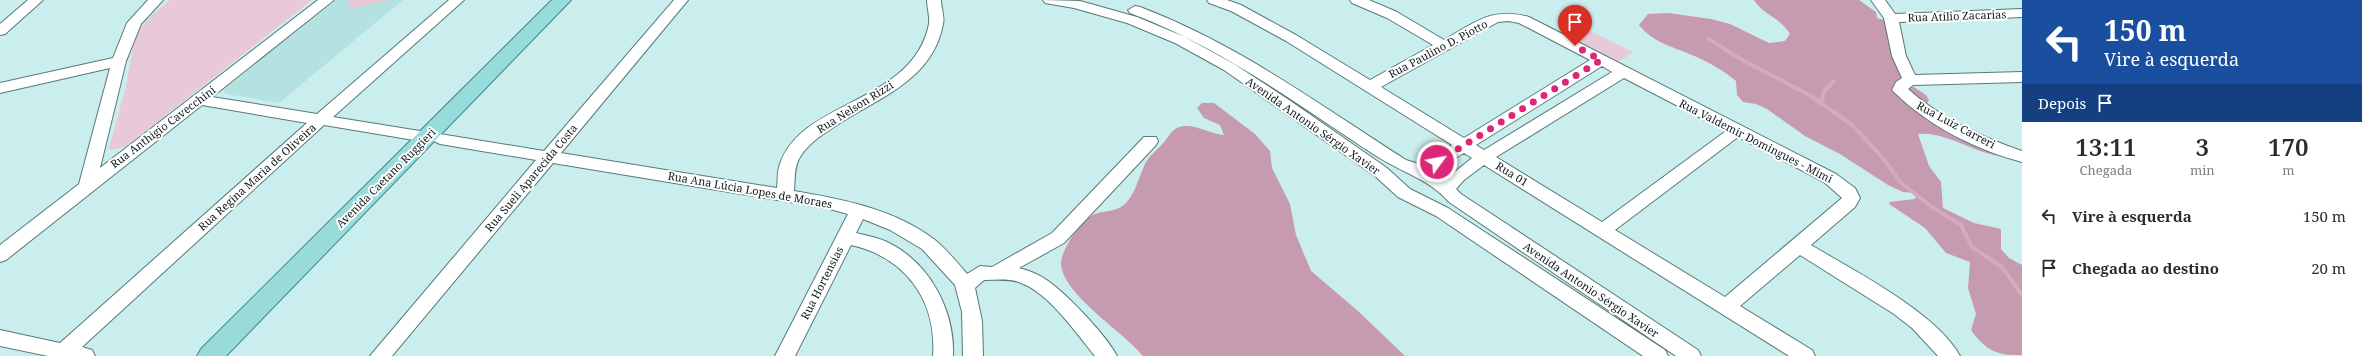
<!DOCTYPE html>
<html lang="pt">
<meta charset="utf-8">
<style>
:root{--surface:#fff;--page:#f2f2f3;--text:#2b2b33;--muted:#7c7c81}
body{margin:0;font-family:"Noto Serif",serif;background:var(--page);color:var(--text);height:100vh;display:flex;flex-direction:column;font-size:15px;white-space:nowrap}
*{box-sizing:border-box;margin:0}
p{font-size:13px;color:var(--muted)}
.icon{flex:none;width:22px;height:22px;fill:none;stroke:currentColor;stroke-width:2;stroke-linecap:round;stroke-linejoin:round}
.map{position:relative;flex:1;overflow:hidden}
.details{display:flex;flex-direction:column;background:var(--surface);width:340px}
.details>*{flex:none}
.top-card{background:#1a4fa0;color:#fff;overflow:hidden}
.pin{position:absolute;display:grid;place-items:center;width:34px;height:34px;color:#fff;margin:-41px -17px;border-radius:50% 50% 50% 0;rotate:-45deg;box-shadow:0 0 4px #0007}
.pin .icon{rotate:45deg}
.me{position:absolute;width:44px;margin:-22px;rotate:58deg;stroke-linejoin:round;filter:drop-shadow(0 0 3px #0008)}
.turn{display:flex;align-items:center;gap:14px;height:84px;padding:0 16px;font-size:18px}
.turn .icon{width:52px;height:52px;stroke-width:2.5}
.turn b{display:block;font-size:28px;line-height:34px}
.then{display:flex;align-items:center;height:38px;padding:0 16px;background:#0003;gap:8px;font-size:15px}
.eta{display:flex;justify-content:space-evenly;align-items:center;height:68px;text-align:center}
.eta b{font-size:24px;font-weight:600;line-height:28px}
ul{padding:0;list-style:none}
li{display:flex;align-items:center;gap:12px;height:52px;padding:0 16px}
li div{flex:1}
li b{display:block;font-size:15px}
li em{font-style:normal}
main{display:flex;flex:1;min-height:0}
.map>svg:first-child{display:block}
</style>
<main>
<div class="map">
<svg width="2022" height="356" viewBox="0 0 2022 356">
<rect width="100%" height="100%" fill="#c9eeed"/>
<path fill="#b4e2e1" d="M337,0H403L279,103L226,94L223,90Z"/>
<path fill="#e9c9d8" d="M170,0H312L125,147L111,150L109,148L125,90L134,43L140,29L151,16Z
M349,0H389L350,9Z
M1578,25L1633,52L1618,62L1563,34Z"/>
<path fill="#c69aaf" d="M1754,0H1859L1876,12L1877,18L1893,23L1899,40L1910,62L1903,80L1926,95L1929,100L1925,106C1933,115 1943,116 1953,120C1973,129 1997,140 2011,157C1979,158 1950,131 1918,134L1929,166L1941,182L1943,208L1974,223L2001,229V249L2009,258L2022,265V355C1997,356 1985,350 1971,330L1976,314L1968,288L1970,262L1946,253L1925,228L1889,204L1890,202L1915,199L1916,193L1903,192L1888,185L1840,154L1805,136L1767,109L1756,104L1743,102L1737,95L1736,81C1725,72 1714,65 1701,59C1679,48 1655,45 1639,25L1648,14L1668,13L1711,19L1730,24L1769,43L1785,41L1790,34C1780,17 1762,14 1754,0Z
M1202,103H1214L1255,134L1270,151L1272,168L1290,204L1296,235L1311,271L1358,311L1405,356H1143C1124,332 1063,295 1061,264C1061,250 1079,224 1091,216C1103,209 1116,214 1127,202C1136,191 1139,177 1145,164C1149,156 1159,148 1165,141C1168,137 1172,130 1177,128C1191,121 1209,134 1224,135L1220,125L1204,118L1197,108Z"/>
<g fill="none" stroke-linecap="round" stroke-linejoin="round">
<path stroke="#d6a9bf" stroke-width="4" d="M1709,39L1737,57L1811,96L1851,124L1883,158L1901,183L1932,207L1961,225L1972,247L2002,267L2022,295
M1821,104L1824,91L1834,81"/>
<defs>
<path id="minor" d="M28,0H43L5,34L0,35V24Z
M148,0H163L141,24L126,61L100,168L318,0H334L212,97L317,114L449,0H464L333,117L426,132L434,136L440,134L544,151L674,0H688L561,153L777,188C778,180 777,171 780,164C802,99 913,104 929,24C930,16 927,8 927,0H941C941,8 945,17 943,24C932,84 871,100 828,131C817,138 804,148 798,161C794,170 795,181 794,191C842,199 895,209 935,240C947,250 957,262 967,274L980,266L992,267L1052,233L1144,137H1156L1158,141L1156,145L1064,243L1019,268C1027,270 1035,273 1042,277C1063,289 1106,335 1117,356H1095C1076,333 1049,293 1021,283C1010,278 996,280 984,280L975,288L982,321L983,356H963L962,312L955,285L922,249L890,230L863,219L856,233C868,236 881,238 891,244C931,265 955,312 953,356H933C937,300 905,257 851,245L795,356H775L848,214L826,208L553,163L392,356H370L536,160L440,144L432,140L426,142L324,125L82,347L92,350L95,356H48L0,346V330L60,343L307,123L202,105L6,260L0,262V245L79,184L110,68L0,93V83L113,58L127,23Z
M1043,0L1080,1L1137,17L1185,37L1234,64L1289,100L1387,168L1410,189L1448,208L1665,350L1668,356H1643L1436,216L1398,197L1375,176L1224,70L1175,43L1127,23L1074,8L1045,3Z
M1207,0H1227L1241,5L1296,35L1370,80L1433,45L1387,18L1352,3L1350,0H1369L1397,12L1444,40C1476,22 1491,7 1529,17L1836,174L1855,188L1860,198L1855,207L1811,245C1853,270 1937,313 1960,356H1938L1912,328L1894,314L1800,255L1740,306L1812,350L1815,356H1789L1484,165L1464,180L1456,189L1461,194L1698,350L1701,356H1676L1449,202C1429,179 1403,173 1378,157C1294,103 1225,49 1130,13L1128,10L1135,6L1140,7C1238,44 1318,104 1406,160L1419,164L1452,145L1286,41L1231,11L1209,3ZM1508,21L1519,23L1590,60L1464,138L1381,87L1498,22ZM1602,66L1612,72L1484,150L1476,145ZM1624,78L1726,131L1602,222L1496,157ZM1738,137L1824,182L1842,198L1725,297L1615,230ZM1464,153L1472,158L1446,179L1433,171Z
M1871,0H1885L1895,14L2022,9V17L1899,22L1906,56L1915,75L2022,72V82L1913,85L1908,89C1940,118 1981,137 2022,151V162C1976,150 1929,126 1895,93L1892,90L1896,82L1902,78L1892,56L1884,18Z"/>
<path id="major" d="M552,0H571L226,356H197L201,349Z"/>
</defs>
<use href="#minor" stroke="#577978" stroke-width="2"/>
<use href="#major" stroke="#3c8989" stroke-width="2"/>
<use href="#minor" fill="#fff" fill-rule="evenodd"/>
<use href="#major" fill="#99dbdb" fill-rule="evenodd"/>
</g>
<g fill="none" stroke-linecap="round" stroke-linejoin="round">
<path stroke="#db2777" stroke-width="7" stroke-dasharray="0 12.6" d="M1437,162L1601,60L1575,46"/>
</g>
<g text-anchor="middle" stroke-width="4" stroke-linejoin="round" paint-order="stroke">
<g font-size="11" fill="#0f1c1c" stroke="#fff">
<text transform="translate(1957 16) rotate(-2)" y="4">Rua Atilio Zacarias</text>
<text transform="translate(1438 49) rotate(-28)" y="4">Rua Paulino D. Piotto</text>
<text transform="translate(855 107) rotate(-32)" y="4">Rua Nelson Rizzi</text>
<text transform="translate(1956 125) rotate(28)" y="4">Rua Luiz Carreri</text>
<text transform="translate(1313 126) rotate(35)" y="4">Avenida Antonio Sérgio Xavier</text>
<text transform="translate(163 127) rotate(-37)" y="4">Rua Anthigio Cavecchini</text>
<text transform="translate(1756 141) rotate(27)" y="4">Rua Valdemir Domingues - Mimi</text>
<text transform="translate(1512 174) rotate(32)" y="4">Rua 01</text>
<text transform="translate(257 177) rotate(-42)" y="4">Rua Regina Maria de Oliveira</text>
<text transform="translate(386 178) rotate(-45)" y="4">Avenida Caetano Ruggieri</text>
<text transform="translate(531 178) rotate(-50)" y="4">Rua Sueli Aparecida Costa</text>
<text transform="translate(750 190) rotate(10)" y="4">Rua Ana Lúcia Lopes de Moraes</text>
<text transform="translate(822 283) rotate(-63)" y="4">Rua Hortensias</text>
<text transform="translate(1591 290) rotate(34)" y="4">Avenida Antonio Sérgio Xavier</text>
</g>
</g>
</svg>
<div class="pin" style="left:1575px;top:46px;background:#d93025"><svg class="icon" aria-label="arrive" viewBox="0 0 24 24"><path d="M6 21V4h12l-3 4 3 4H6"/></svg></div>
<svg class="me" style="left:1437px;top:162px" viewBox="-20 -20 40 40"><circle r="17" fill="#db2777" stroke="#fff" stroke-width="3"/><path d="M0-11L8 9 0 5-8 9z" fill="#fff"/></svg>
</div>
<section class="details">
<div class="top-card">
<div class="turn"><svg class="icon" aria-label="left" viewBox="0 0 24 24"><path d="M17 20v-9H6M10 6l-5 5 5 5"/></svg><div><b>150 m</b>Vire à esquerda</div></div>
<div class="then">Depois<svg class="icon" aria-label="arrive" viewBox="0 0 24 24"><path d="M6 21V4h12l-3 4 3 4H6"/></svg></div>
</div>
<div class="eta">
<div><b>13:11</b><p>Chegada</p></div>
<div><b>3</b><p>min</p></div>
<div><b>170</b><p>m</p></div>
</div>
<ul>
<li><svg class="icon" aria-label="left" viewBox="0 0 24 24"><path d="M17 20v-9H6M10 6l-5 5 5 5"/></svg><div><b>Vire à esquerda</b></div><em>150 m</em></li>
<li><svg class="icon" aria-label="arrive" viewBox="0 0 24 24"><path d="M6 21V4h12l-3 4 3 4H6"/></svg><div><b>Chegada ao destino</b></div><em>20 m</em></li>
</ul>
</section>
</main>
